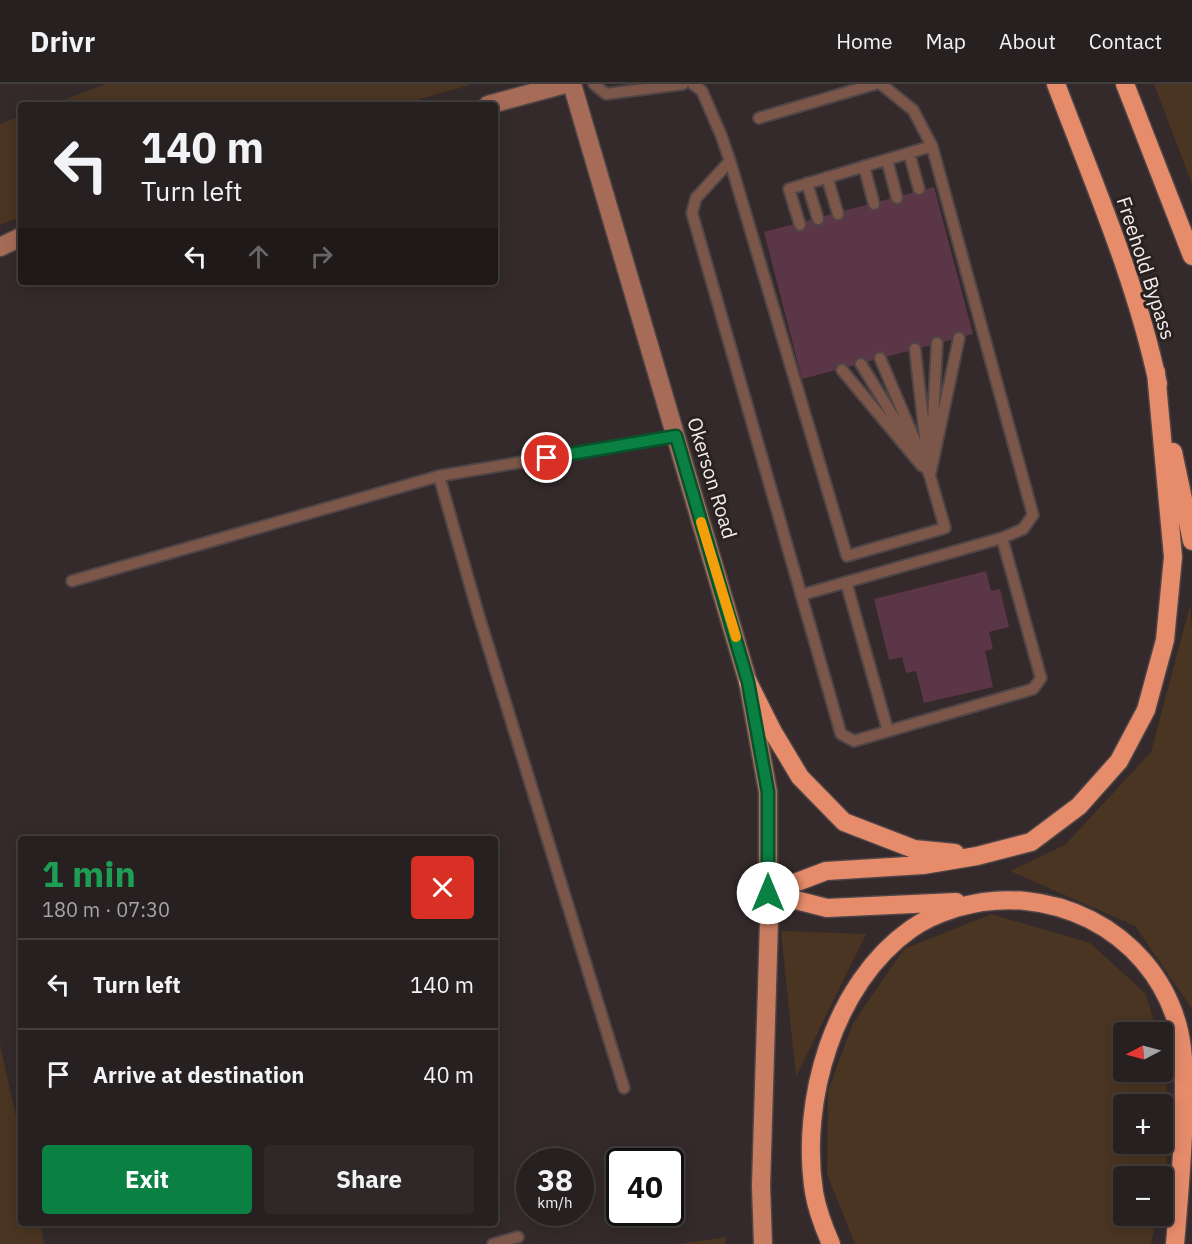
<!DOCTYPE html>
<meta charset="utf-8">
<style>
:root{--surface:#272020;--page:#2f2829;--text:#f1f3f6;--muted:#a4a3a5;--line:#433e3e;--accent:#0b8043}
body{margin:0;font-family:"IBM Plex Sans",sans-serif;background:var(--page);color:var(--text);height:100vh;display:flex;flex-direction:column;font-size:22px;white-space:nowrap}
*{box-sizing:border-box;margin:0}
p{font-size:20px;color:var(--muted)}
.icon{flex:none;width:33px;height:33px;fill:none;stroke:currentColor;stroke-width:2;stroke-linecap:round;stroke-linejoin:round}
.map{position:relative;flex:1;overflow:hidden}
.drawer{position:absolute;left:18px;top:752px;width:480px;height:390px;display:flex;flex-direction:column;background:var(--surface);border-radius:6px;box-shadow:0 3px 15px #0003,0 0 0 2px var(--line)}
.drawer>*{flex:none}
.banner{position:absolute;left:18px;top:18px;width:480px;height:183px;border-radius:6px;box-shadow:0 3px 15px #0003,0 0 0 2px var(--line);background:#272020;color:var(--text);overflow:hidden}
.needle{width:39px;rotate:264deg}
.tools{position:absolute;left:1113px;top:938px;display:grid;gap:12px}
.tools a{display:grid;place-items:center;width:60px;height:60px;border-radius:6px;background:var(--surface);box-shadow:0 3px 15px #0003,0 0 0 2px var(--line);font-size:30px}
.speed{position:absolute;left:516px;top:1064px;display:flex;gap:12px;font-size:30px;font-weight:700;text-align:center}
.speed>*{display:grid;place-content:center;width:78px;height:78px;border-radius:50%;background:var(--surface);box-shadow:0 3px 15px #0003,0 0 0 2px var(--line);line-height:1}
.speed small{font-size:15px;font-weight:400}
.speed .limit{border:3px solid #111;border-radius:9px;background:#fff;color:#111}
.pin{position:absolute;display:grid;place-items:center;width:51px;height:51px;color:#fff;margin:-26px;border:3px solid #fff;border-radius:50%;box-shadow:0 2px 6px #0007}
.me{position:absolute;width:66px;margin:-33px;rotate:0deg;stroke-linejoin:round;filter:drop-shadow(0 0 4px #0008)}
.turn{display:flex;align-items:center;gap:21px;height:126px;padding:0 24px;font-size:27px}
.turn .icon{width:78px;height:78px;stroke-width:2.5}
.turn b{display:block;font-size:42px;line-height:51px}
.lanes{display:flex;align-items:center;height:57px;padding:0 24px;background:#0003;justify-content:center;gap:30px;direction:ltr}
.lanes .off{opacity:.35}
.round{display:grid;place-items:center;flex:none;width:63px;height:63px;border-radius:6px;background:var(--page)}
.summary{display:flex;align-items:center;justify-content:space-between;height:102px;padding:0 24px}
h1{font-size:36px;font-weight:800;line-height:45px;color:#1e9e55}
.button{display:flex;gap:12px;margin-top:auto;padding:12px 24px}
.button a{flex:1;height:69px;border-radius:6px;background:var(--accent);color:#fff;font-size:24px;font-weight:800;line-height:69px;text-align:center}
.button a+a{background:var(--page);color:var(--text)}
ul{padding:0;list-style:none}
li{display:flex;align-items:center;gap:18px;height:90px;padding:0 24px;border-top:2px solid var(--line)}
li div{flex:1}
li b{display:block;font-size:22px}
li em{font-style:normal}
header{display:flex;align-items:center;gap:36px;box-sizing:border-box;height:84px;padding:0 30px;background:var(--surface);border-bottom:2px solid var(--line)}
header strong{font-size:28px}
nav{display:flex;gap:33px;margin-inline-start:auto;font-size:21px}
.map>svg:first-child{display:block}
</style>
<header>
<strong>Drivr</strong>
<nav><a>Home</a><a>Map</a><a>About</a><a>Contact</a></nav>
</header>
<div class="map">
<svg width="1192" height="1160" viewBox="0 0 1192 1160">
<rect width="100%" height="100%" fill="#342a2b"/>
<path fill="#493521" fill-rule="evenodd" d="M106,0H473L400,21H50Z
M1154,0H1192V100Z
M21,32V133L0,141V40Z
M1190,522L1192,544V925L1135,842L1010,787L1065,761L1151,668Z
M991,830L1090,859L1146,910L1157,948H1124V987H1162L1163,968L1166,978L1167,1082L1163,1104L1162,1092H1124V1131H1157L1151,1160H855L827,1090L828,1007L853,939L904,865ZM1124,1020H1162V1059H1124Z
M781,847L866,850L796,993Z
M0,961L21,1055V1138L40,1139L44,1160H0Z
M727,1153L724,1160H678Z"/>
<path fill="#5b3647" d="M934,103L973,250L802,295L764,148Z
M986,487L991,507L1000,505L1009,543L989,548L993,565L985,567L993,603L924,619L916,587L906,589L902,573L889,576L874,515Z"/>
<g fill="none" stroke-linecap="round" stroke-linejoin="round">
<defs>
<path id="lane" d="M594,0L606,10L683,0
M693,0L702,7L721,51L730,77L696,114L692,129L841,650L854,657L1033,605L1041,594L1002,454
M759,34L875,0
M909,69L919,105
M887,76L897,114
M730,77L847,472L945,444L930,392L880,274
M864,82L874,120
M827,93L838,130
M807,99L818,135
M800,141L789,105L932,62
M915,265L928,380
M861,280L909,358
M842,286L922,382
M932,358L937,259
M930,391L959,254
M72,497L439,392
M846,498L888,647
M801,511L1002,454L1023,445L1033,431L932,62L913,26L881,0
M624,1004L478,529L439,392L676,352
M493,1160L518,1153"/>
<path id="secondary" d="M572,0L748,598L768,708V809
M488,21L565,0
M0,163L21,153"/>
<path id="primary" d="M763,1160L761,1102L769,837L768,809"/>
<path id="highway" d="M1056,0C1093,98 1136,196 1158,300
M1125,0L1192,172
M1173,368L1192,457
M748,598L773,648L800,693L844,738L914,765L955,769
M768,809L826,787L923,781L977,772L1031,758L1079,722L1119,677L1146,626L1165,556L1173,473L1156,288
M768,809L827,824L956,818
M831,1160C824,1144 817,1126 814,1108C800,1017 833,900 911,845C925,835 940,829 956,824C1048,796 1149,845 1177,939C1185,967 1184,996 1184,1024C1183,1070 1179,1115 1175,1160"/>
</defs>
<use href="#lane" stroke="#4f4546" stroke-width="14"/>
<use href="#secondary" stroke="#4f4546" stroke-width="21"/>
<use href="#primary" stroke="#4f4546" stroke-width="21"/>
<use href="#highway" stroke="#4f4546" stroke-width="21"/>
<use href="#lane" stroke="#7b5649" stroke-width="10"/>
<use href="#secondary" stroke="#a76c57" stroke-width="18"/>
<use href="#primary" stroke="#c87d61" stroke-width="18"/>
<use href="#highway" stroke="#e68c6b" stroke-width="18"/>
</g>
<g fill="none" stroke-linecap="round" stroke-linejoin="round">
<defs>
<path id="route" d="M547,374L676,352L748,598L768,708V809"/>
</defs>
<use href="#route" stroke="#07532c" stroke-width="15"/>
<use href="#route" stroke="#0b8043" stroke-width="10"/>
<path stroke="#f59e0b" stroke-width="10" d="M701,438L736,553"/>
</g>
<g text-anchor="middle" stroke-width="6" stroke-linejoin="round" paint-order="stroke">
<g font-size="20" fill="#f3eded" stroke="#2a2121">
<text transform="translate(1146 184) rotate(72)" y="7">Freehold Bypass</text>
<text transform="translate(712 394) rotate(73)" y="7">Okerson Road</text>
</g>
</g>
</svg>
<div class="tools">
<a><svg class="needle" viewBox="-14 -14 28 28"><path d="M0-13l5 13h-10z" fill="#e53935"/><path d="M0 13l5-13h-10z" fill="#a4a3a5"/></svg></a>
<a>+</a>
<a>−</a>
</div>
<div class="speed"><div>38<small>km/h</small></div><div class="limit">40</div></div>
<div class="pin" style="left:547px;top:374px;background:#d93025"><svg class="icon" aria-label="arrive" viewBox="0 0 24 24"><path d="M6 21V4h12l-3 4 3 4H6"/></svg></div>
<svg class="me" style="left:768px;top:809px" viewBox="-20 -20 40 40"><circle r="19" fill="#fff"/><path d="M0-13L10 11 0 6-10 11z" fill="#0b8043"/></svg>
<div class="banner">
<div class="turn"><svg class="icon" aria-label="left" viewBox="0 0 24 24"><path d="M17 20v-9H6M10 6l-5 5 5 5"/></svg><div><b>140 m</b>Turn left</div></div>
<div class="lanes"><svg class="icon" aria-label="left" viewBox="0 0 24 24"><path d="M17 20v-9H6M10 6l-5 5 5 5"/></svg><svg class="icon off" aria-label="ahead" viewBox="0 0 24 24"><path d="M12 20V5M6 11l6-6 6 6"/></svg><svg class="icon off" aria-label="right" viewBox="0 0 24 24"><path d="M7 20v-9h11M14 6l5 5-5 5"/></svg></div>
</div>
<section class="drawer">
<div class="summary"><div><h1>1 min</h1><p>180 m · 07:30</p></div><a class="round" style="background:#d93025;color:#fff"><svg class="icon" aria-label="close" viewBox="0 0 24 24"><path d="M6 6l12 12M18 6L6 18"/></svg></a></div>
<ul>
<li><svg class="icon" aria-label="left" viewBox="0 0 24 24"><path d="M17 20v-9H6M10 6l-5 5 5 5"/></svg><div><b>Turn left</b></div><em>140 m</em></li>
<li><svg class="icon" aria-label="arrive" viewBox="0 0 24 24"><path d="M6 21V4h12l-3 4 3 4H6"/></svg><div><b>Arrive at destination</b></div><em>40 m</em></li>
</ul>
<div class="button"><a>Exit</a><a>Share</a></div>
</section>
</div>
